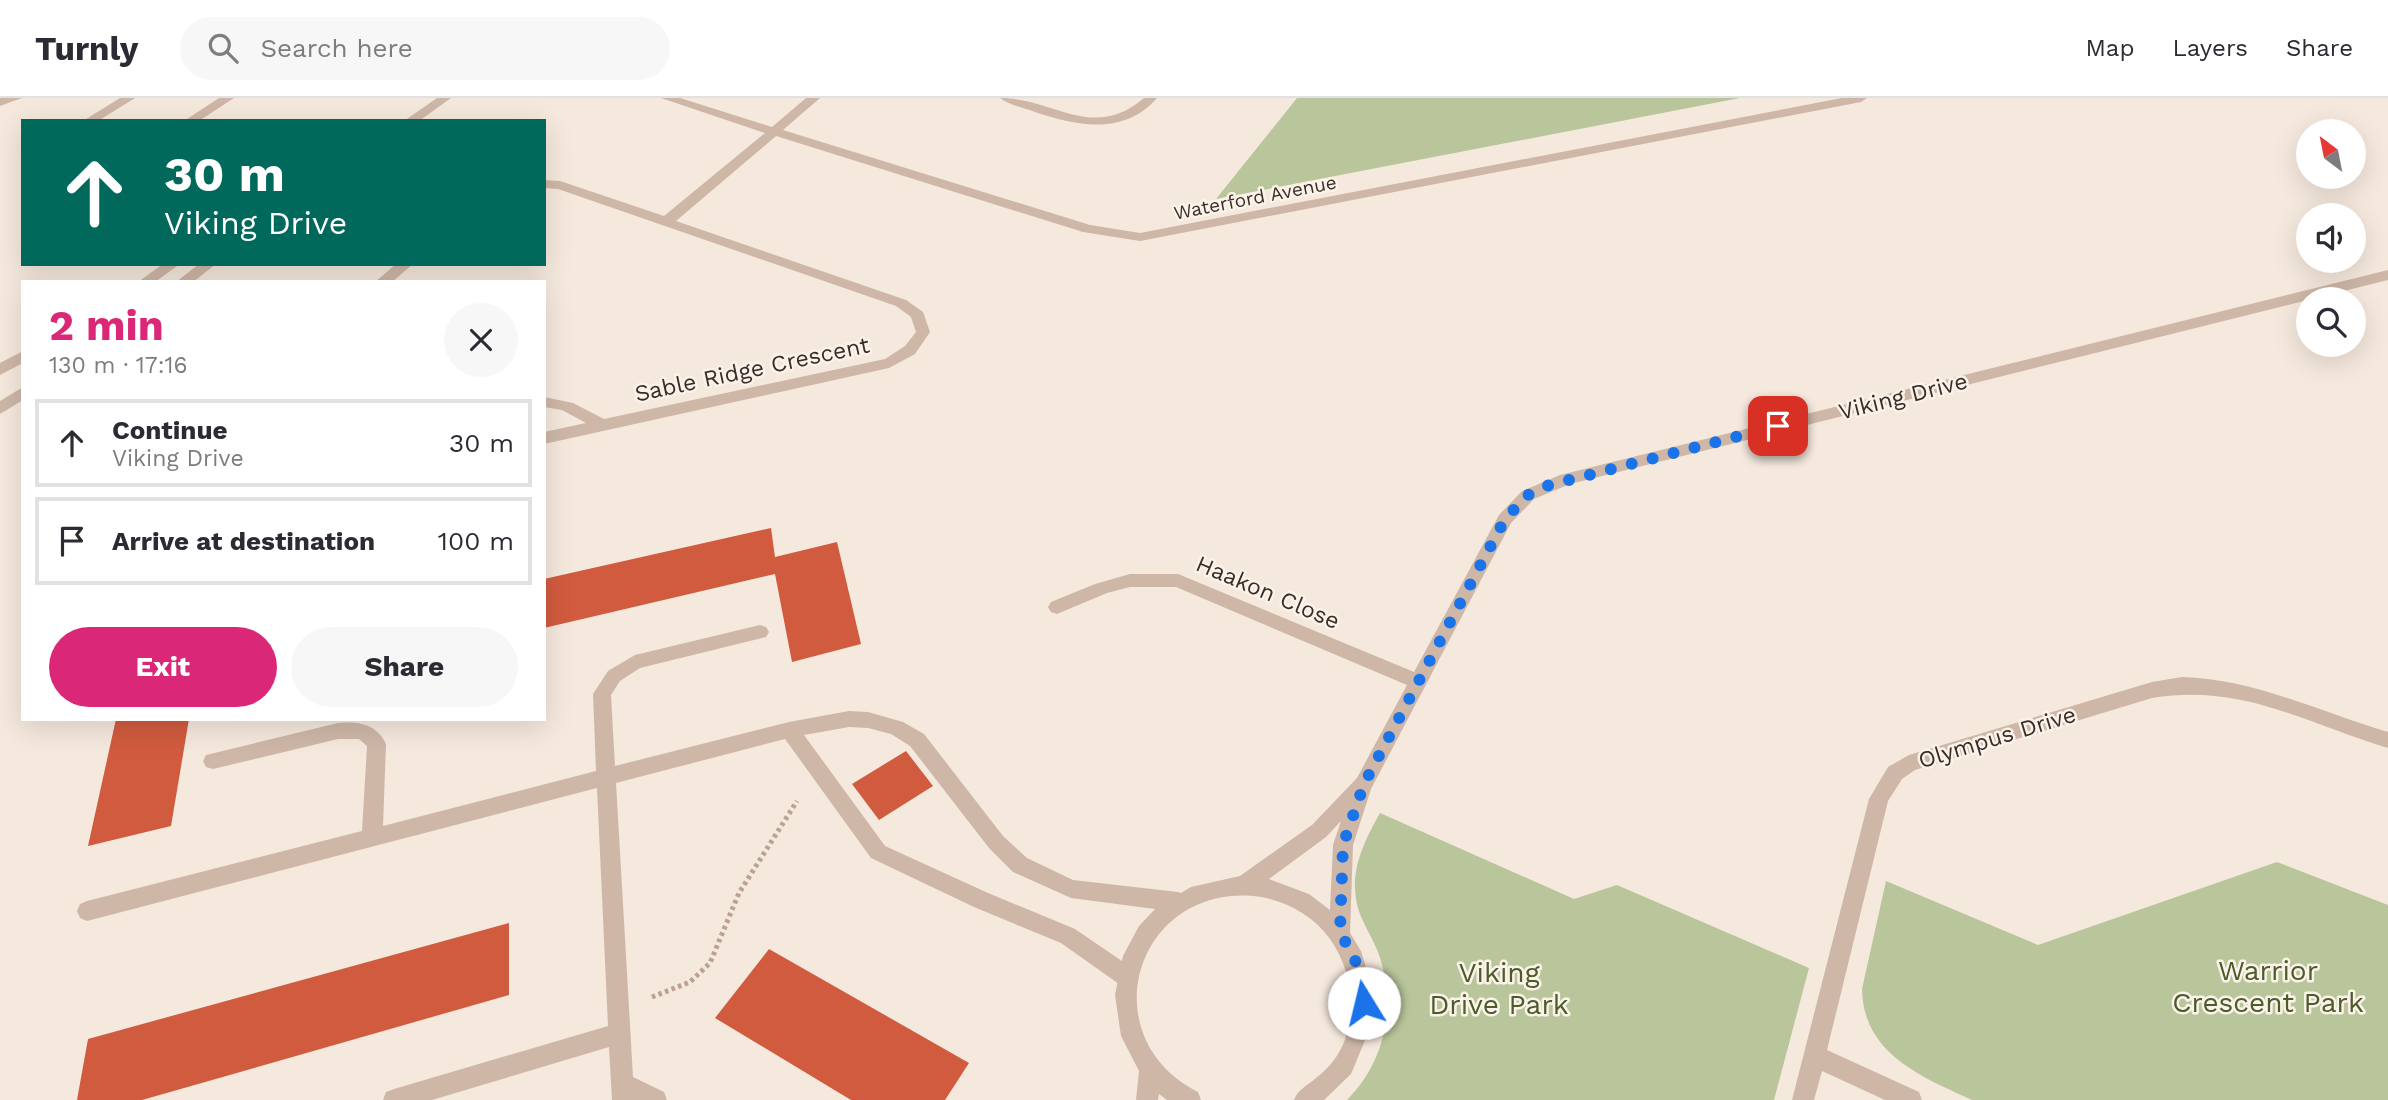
<!DOCTYPE html>
<meta charset="utf-8">
<style>
:root{--surface:#fff;--page:#f7f7f7;--text:#2b2b33;--muted:#7c7c81;--line:#e1e1e2;--accent:#db2777}
body{margin:0;font-family:"Work Sans",sans-serif;background:var(--page);color:var(--text);height:100vh;display:flex;flex-direction:column;font-size:26px;white-space:nowrap}
*{box-sizing:border-box;margin:0}
p{font-size:23px;color:var(--muted)}
.icon{flex:none;width:38px;height:38px;fill:none;stroke:currentColor;stroke-width:2;stroke-linecap:round;stroke-linejoin:round}
.map{position:relative;flex:1;overflow:hidden}
.sheet{position:absolute;left:21px;top:182px;width:525px;height:441px;display:flex;flex-direction:column;background:var(--surface);border-radius:0px;box-shadow:0 7px 28px #0002}
.sheet>*{flex:none}
.hud{position:absolute;left:21px;top:21px;width:525px;height:147px;border-radius:0px;box-shadow:0 7px 28px #0002;background:#00695c;color:#fff;overflow:hidden}
.needle{width:46px;rotate:328deg}
.fabs{position:absolute;left:2296px;top:21px;display:grid;gap:14px}
.fabs a{display:grid;place-items:center;width:70px;height:70px;border-radius:50%;background:var(--surface);box-shadow:0 7px 28px #0002;font-size:35px}
.pin{position:absolute;display:grid;place-items:center;width:60px;height:60px;color:#fff;margin:-30px;border-radius:14px;box-shadow:0 4px 10px #0006}
.me{position:absolute;width:77px;margin:-38px;rotate:351deg;stroke-linejoin:round;filter:drop-shadow(0 0 5px #0008)}
.turn{display:flex;align-items:center;gap:24px;height:147px;padding:0 28px;font-size:32px}
.turn .icon{width:91px;height:91px;stroke-width:2.5}
.turn b{display:block;font-size:49px;line-height:60px}
.round{display:grid;place-items:center;flex:none;width:74px;height:74px;border-radius:37px;background:var(--page)}
.overview{display:flex;align-items:center;justify-content:space-between;height:119px;padding:0 28px}
h1{font-size:42px;font-weight:700;line-height:52px;color:var(--accent)}
.primary-button{display:flex;gap:14px;margin-top:auto;padding:14px 28px}
.primary-button a{flex:1;height:80px;border-radius:42px;background:var(--accent);color:#fff;font-size:28px;font-weight:700;line-height:80px;text-align:center}
.primary-button a+a{background:var(--page);color:var(--text)}
ul{padding:0;list-style:none}
li{display:flex;align-items:center;gap:21px;height:88px;margin:0 14px 10px;padding:0 14px;border:4px solid var(--line);border-radius:0px}
li div{flex:1}
li b{display:block;font-size:26px}
li em{font-style:normal}
header{display:flex;align-items:center;gap:42px;box-sizing:border-box;height:98px;padding:0 35px;background:var(--surface);border-bottom:2px solid var(--line)}
header strong{font-size:33px}
nav{display:flex;gap:38px;margin-inline-start:auto;font-size:24px}
.search{width:490px;height:63px;background:var(--page);display:flex;align-items:center;gap:18px;box-sizing:border-box;padding:0 24px;border-radius:38px;color:var(--muted);font-size:26px}
.map>svg:first-child{display:block}
</style>
<header>
<strong>Turnly</strong>
<div class="search"><svg class="icon" aria-label="search" viewBox="0 0 24 24"><circle cx="10" cy="10" r="6"/><path d="M15 15l6 6"/></svg>Search here</div>
<nav><a>Map</a><a>Layers</a><a>Share</a></nav>
</header>
<div class="map">
<svg width="2388" height="1002" viewBox="0 0 2388 1002">
<rect width="100%" height="100%" fill="#f5e8dd"/>
<path fill="#b9c59b" d="M1297,0H1740L1216,101Z
M1380,715L1574,801L1617,787L1809,870L1774,1002H1347C1386,963 1397,906 1378,854C1371,836 1359,821 1356,801C1351,769 1365,742 1380,715Z
M2277,764L2388,807V1002H1972C1922,979 1863,956 1862,891L1886,783L2038,847Z"/>
<path fill="#d15b3f" d="M771,430L775,459L837,444L861,546L792,564L775,476L544,530V481Z
M116,621H189L171,728L88,748Z
M906,653L933,688L879,722L852,686Z
M509,825V897L142,1002H77L88,941Z
M769,851L969,965L945,1002H851L715,920Z"/>
<g fill="none" stroke-linecap="round" stroke-linejoin="round">
<path stroke="#baa191" stroke-width="5" stroke-dasharray="3.5 3.5" stroke-linecap="butt" d="M652,899L690,884L710,865L739,795L797,703"/>
<path fill="#ceb7a7" fill-rule="evenodd" d="M0,0H22L0,8Z
M120,0H135L98,23H83Z
M219,0H234L199,23H184Z
M760,527L766,529L769,534L766,539L640,570L620,583L611,597L615,668L789,624L849,613L868,614L903,624L924,636L1003,738L1027,760L1073,782L1178,794L1185,797L1188,804L1185,811L1178,814L1071,800L1013,774L989,750L910,648L891,636L868,630L849,629L804,637L885,748L988,795L1075,831L1135,872L1138,879L1135,886L1127,889L1119,886L1061,845L974,809L871,760L785,641L616,685L633,979L664,994L667,1002H612L609,949L432,1002H383L386,994L394,991L608,928L597,690L87,823L80,820L77,813L80,806L87,803L362,733L367,648L359,641H338L213,671L206,669L203,663L206,657L338,625C358,623 377,626 386,646L383,728L596,673L593,596L608,573L635,557Z"/>
<path fill="#ceb7a7" fill-rule="evenodd" d="M437,0H451L419,23H404Z
M661,0H680L772,29L806,0H820L783,32L1090,127L1140,135L1842,0H1867L1861,4L1140,143L1083,134L776,38L676,123L906,202L923,214L930,234L915,256L889,270L544,346V334L586,325L562,312L544,309V299L573,305L604,321L885,261L905,248L916,234L911,219L896,208L558,91L544,90V82L560,83L664,118L765,35Z
M1000,0C1055,0 1092,44 1144,0H1157C1124,38 1077,28 1035,14C1024,10 1009,7 1000,0Z
M163,166H180L155,184H138Z
M199,166H216L193,184H176Z
M396,166H413L392,184H375Z
M2388,172V182L1570,386L1534,401L1511,425L1371,691L1353,747L1350,835L1361,853L1372,888L1371,928L1351,976L1324,1002H1294C1298,991 1307,988 1316,980C1332,968 1343,952 1348,932C1356,900 1348,867 1330,841C1312,816 1283,801 1253,798C1134,789 1091,940 1198,994L1201,1002H1167L1159,996L1158,1002H1136L1139,973L1121,938L1115,897L1123,858L1139,828L1157,809L1191,789L1240,778L1312,727L1357,680L1407,587L1176,489H1130L1107,495L1057,516L1051,514L1048,509L1051,504L1095,486L1130,476H1178L1414,574L1499,417L1522,393L1560,377ZM1341,723L1333,747L1330,812L1309,796L1269,781L1326,739Z
M23,253V265L0,277V265Z
M23,289V302L0,316V303Z
M2182,579C2255,581 2319,614 2388,634V650C2305,625 2242,585 2152,600L1915,672L1902,681L1888,703L1827,952L1919,994L1922,1002H1885L1822,973L1814,1002H1792L1869,701L1888,669L1909,657L2152,584Z"/>
</g>
<g fill="none" stroke-linecap="round" stroke-linejoin="round">
<path stroke="#1a73e8" stroke-width="12" stroke-dasharray="0 21.6" d="M1364,905L1358,868L1340,834L1343,747L1364,686L1505,421L1528,397L1546,388L1778,328"/>
</g>
<g text-anchor="middle" stroke-width="5" stroke-linejoin="round" paint-order="stroke">
<g font-size="19" fill="#3a2d28" stroke="#fbf3ea">
<text transform="translate(1255 99) rotate(-11)" y="7">Waterford Avenue</text>
</g>
<g font-size="23" fill="#3a2d28" stroke="#fbf3ea">
<text transform="translate(752 271) rotate(-12)" y="8">Sable Ridge Crescent</text>
<text transform="translate(1903 298) rotate(-14)" y="8">Viking Drive</text>
<text transform="translate(1268 494) rotate(23)" y="8">Haakon Close</text>
<text transform="translate(1997 639) rotate(-17)" y="8">Olympus Drive</text>
</g>
<g font-size="28" fill="#4b5b2a" stroke="#fbf3ea">
<text x="2268" y="882">Warrior<tspan x="2268" dy="32">Crescent Park</tspan></text>
<text x="1499" y="884">Viking<tspan x="1499" dy="32">Drive Park</tspan></text>
</g>
</g>
</svg>
<div class="fabs">
<a><svg class="needle" viewBox="-14 -14 28 28"><path d="M0-13l5 13h-10z" fill="#e53935"/><path d="M0 13l5-13h-10z" fill="#7c7c81"/></svg></a>
<a><svg class="icon" aria-label="sound" viewBox="0 0 24 24"><path d="M4 9h4l5-4v14l-5-4H4zM17 9q2 3 0 6"/></svg></a>
<a><svg class="icon" aria-label="search" viewBox="0 0 24 24"><circle cx="10" cy="10" r="6"/><path d="M15 15l6 6"/></svg></a>
</div>
<div class="pin" style="left:1778px;top:328px;background:#d93025"><svg class="icon" aria-label="arrive" viewBox="0 0 24 24"><path d="M6 21V4h12l-3 4 3 4H6"/></svg></div>
<svg class="me" style="left:1364px;top:905px" viewBox="-20 -20 40 40"><circle r="19" fill="#fff"/><path d="M0-13L10 11 0 6-10 11z" fill="#1a73e8"/></svg>
<div class="hud">
<div class="turn"><svg class="icon" aria-label="ahead" viewBox="0 0 24 24"><path d="M12 20V5M6 11l6-6 6 6"/></svg><div><b>30 m</b>Viking Drive</div></div>
</div>
<section class="sheet">
<div class="overview"><div><h1>2 min</h1><p>130 m · 17:16</p></div><a class="round"><svg class="icon" aria-label="close" viewBox="0 0 24 24"><path d="M6 6l12 12M18 6L6 18"/></svg></a></div>
<ul>
<li><svg class="icon" aria-label="ahead" viewBox="0 0 24 24"><path d="M12 20V5M6 11l6-6 6 6"/></svg><div><b>Continue</b><p>Viking Drive</p></div><em>30 m</em></li>
<li><svg class="icon" aria-label="arrive" viewBox="0 0 24 24"><path d="M6 21V4h12l-3 4 3 4H6"/></svg><div><b>Arrive at destination</b></div><em>100 m</em></li>
</ul>
<div class="primary-button"><a>Exit</a><a>Share</a></div>
</section>
</div>
